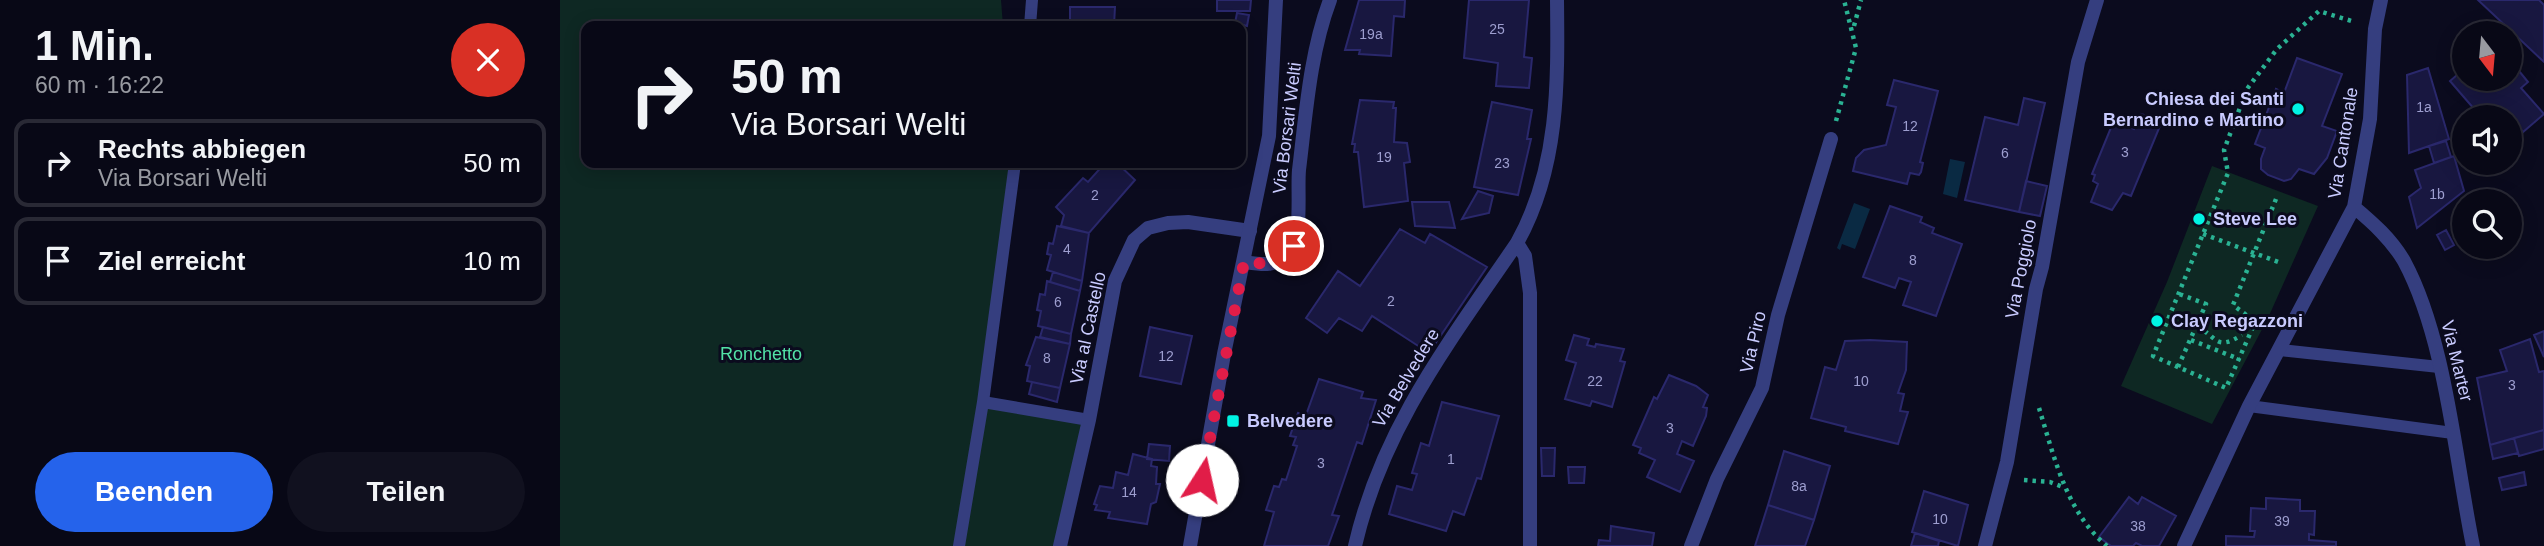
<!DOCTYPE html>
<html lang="de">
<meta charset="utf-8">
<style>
:root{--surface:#080816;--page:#11111f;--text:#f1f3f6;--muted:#989aa1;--line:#292935;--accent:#2563eb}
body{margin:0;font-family:Helvetica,sans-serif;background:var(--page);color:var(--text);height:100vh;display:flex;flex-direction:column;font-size:26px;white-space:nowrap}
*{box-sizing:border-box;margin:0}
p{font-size:23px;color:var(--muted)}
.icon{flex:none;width:38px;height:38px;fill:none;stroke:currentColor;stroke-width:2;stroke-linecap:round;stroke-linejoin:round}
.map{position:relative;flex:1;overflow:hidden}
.side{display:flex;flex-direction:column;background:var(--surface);width:560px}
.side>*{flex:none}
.top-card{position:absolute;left:21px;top:21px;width:665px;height:147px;border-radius:14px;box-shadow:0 4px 18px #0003,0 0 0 2px var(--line);background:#080816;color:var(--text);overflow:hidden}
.needle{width:46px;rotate:164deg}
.fabs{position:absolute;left:1892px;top:21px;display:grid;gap:14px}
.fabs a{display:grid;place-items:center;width:70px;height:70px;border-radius:50%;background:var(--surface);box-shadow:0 4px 18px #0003,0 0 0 2px var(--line);font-size:35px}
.pin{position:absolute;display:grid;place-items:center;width:60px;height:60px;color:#fff;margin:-30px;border:4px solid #fff;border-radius:50%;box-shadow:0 2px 7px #0007}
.me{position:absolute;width:77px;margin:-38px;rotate:10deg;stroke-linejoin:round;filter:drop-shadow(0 0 5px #0008)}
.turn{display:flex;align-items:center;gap:24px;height:147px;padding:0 35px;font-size:32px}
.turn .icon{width:91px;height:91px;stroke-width:2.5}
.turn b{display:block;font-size:49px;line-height:60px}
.round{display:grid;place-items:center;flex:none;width:74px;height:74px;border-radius:37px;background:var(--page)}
.head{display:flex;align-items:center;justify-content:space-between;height:119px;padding:0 35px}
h1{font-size:42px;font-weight:800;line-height:52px}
.button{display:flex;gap:14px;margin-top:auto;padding:14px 35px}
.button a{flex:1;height:80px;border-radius:42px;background:var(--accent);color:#fff;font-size:28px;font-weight:800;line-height:80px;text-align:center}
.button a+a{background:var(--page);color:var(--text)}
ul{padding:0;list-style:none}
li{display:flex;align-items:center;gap:21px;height:88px;margin:0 14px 10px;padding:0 21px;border:4px solid var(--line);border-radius:14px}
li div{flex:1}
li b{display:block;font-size:26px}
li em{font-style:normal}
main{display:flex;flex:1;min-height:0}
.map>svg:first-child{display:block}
</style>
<main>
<section class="side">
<div class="head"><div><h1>1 Min.</h1><p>60 m · 16:22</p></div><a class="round" style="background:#d93025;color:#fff"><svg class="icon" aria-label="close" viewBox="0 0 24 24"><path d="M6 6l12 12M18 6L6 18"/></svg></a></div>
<ul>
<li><svg class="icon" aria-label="right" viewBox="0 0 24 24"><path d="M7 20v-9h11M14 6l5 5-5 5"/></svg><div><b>Rechts abbiegen</b><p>Via Borsari Welti</p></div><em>50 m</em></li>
<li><svg class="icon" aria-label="arrive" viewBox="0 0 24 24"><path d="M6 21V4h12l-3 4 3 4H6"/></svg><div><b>Ziel erreicht</b></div><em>10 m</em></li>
</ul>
<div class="button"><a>Beenden</a><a>Teilen</a></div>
</section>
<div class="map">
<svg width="1984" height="546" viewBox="0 0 1984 546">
<rect width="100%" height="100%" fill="#0b0b1e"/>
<path fill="#0e2823" d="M0,0H441L443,26H26V163H455L423,401L529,420L501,544L512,546H0Z
M1652,166L1758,206L1708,318L1652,424L1561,386L1607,282Z"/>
<path fill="#0a2a43" d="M1390,159L1405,162L1397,198L1383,194Z
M1294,203L1310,209L1295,249L1282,244L1280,250L1277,248Z"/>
<path fill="#181740" stroke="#2a286c" stroke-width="2" d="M657,0H691L690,11H657Z
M799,0H845L844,17L834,16L831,56L799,54L800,50H785Z
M909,0H969L964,57L972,58L969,88L936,86L938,63L904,58Z
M1918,0H1979L1984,5V62Z
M510,7H555L554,25L565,26H510Z
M677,13L689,15L687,26L675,23Z
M1737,58L1782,74L1762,126L1777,131L1767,158L1754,174L1739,169L1731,179L1724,181L1708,175L1701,169V159L1705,148L1695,144L1716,89L1724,93Z
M1950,60L1968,82L1961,88L1984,114L1963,132L1959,127L1950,136V117H1921L1890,81L1904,69V79H1950Z
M1868,68L1889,139L1849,153L1847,75Z
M1334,80L1378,91L1360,162L1363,163L1361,172L1359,175L1350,173L1347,184L1293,171L1296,158L1304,150L1326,145L1336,107L1327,105Z
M1464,98L1485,103L1459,212L1405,200L1425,117L1458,125Z
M800,100L834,102L833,108H836L834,142L847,143L850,162L844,163L848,201L804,207L798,152H794L795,144H792Z
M932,102L972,110L967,139H971L958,195L914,187Z
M1581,114L1602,121L1571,196L1563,193L1552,210L1531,202L1538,184L1533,181L1535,175L1532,174L1552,125L1555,126L1556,122L1574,129Z
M1886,141L1891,157L1874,163L1869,146Z
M1894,156L1904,191L1857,228L1849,197L1861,188L1855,170Z
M545,163H557L575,180L529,233L501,226L504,215L496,207L523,178L528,182Z
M1466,181L1487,186L1480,216L1459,212Z
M918,191L933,196L929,213L902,219Z
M852,202H889L895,228L855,226Z
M1330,206L1362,217L1360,222L1374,228L1372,233L1402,244L1376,316L1343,305L1351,282L1339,278L1335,288L1303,277Z
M497,226L529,233L522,281L487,270L491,255L487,254L489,243L493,244Z
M840,229L865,243L870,234L927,267L869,353L812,316L802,331L779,318L767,333L746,318L778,271L800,286Z
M1886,230L1894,245L1885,250L1877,235Z
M493,272L522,281L520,291L490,282Z
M487,281L520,291L511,334L478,326L481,311L477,310L480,294L485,295Z
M483,327L511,334L510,344L480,337Z
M590,327L632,336L621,384L580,376Z
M1984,331V357L1974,335Z
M1014,335L1029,339L1027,345L1035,347L1036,344L1064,349L1060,361L1065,362L1052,407L1032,401L1030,406L1005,399L1016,363L1006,360Z
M476,337L510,344L500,388L467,381L470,366L466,365Z
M1970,339L1979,372L1984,371V430L1930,445L1917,378L1947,371L1940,350Z
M1310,340L1347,342L1346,370L1338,393L1344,394L1340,411L1348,412L1338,444L1285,431L1286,427L1251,418L1265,367L1276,370L1285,341Z
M1109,375L1136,386L1148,395L1143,407L1147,408L1146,416L1133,446L1122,441L1117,454L1134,461L1120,492L1087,477L1095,460L1079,453L1081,448L1073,445L1094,397L1097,399Z
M759,379L803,392L801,398L816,400L802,444L797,442L772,515L779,516L768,546H704L714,512L706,510L714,486L719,487L722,479L726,480L737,446L733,445L736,437L730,436L738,413L746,415Z
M472,382L500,388L497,402L469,394Z
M882,402L939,416L921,479L917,478L904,515L893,511L886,531L829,514L837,486L852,490L857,474L852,473L861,443L869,446Z
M1984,430V449L1959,456L1954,438Z
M1954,438L1958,453L1933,459L1930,445Z
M589,444L610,446L609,461L587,459Z
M981,448H995L994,476H982Z
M1224,451L1270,466L1254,520L1208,505Z
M573,454L592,459L591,466L597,467L596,484H600L596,502L591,504L587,524L548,518L550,512L535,510L537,505L534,504L540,486L553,488L556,472L568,475Z
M1008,467H1025L1024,483H1009Z
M1964,472L1966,485L1942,490L1939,478Z
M1364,491L1408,505L1398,546L1352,532Z
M1569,497L1578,504L1582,497L1616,516L1599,546H1582L1576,543L1573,546H1551L1539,537Z
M1706,498L1740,500V511H1755L1754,535L1749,534V540L1776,542V546H1666V536L1694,537L1695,531H1690L1691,508L1706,509Z
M1208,505L1254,520L1245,546H1195Z
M1051,526L1094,533L1092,546H1038L1039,540L1050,541Z
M1355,533L1379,541L1378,546H1351Z"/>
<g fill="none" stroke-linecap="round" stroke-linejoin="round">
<path stroke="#2ab293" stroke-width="4.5" stroke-dasharray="3.5 5" stroke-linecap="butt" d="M1294,26L1301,0
M1276,121L1296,48L1284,0
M1716,199L1673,305L1685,314L1693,327L1666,388L1593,356L1668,173L1664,150L1687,89L1717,49L1759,11L1795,22
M1643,234L1721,263
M1637,327C1658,336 1654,352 1682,335
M1631,340L1679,359
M1618,367L1646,304L1619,294
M1479,408C1494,456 1506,512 1547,546
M1464,480L1490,482L1503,487"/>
<path stroke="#353e7f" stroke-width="12" d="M470,26L472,0
M455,163L423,402L529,420
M1720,350L1879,367
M1689,406L1893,433
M399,546L423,402"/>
<path stroke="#353e7f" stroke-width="14" d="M1794,207C1813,223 1831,239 1844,261C1886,339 1895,459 1913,546
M684,262C698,264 718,268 729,254C743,238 737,191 739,170C746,113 750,53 770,0
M500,546L529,420L555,281L574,240L588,228L608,223L628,222L690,231
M795,546C822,428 890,341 957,243
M970,546V293L965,256L957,243C999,168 998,84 997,0
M1131,546L1157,479L1202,388L1218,315L1271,139
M1425,546L1447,462L1476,289L1482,267L1518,62L1537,0
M1624,546L1689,406L1794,207L1810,119L1815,29L1821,0"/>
<path stroke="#353e7f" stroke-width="14" d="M630,546L664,354L709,136L716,0"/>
</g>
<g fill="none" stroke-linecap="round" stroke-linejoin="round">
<path stroke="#e11d48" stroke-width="12" stroke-dasharray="0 21.6" d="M642,480L684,262C704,264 724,267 734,246"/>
</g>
<g fill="#00f4e4" stroke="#0b0b1e" stroke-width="2.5">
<circle cx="1738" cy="109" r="7"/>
<circle cx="1639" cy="219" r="7"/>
<circle cx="1597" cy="321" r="7"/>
<rect x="666" y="414" width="14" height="14" rx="3.5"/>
</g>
<g text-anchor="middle" stroke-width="6" stroke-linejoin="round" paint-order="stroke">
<g font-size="14" fill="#9d9ecf">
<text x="937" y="34">25</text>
<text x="811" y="39">19a</text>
<text x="1864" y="112">1a</text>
<text x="1350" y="131">12</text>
<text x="1565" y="157">3</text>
<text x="1445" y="158">6</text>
<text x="824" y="162">19</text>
<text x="942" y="168">23</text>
<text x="1877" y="199">1b</text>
<text x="535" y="200">2</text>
<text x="507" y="254">4</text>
<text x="1353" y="265">8</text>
<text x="831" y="306">2</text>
<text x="498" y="307">6</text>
<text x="606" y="361">12</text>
<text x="487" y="363">8</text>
<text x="1035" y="386">22</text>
<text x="1301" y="386">10</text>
<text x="1952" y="390">3</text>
<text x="1110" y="433">3</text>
<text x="891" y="464">1</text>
<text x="761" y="468">3</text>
<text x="1239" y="491">8a</text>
<text x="569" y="497">14</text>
<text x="1380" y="524">10</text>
<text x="1722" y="526">39</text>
<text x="1578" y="531">38</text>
</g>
<g font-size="18" font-weight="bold" fill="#c9cbff" stroke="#0b0b1e" text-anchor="start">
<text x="1724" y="105" text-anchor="end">Chiesa dei Santi<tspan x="1724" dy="21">Bernardino e Martino</tspan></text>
<text x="1653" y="225">Steve Lee</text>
<text x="1611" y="327">Clay Regazzoni</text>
<text x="687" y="427">Belvedere</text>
</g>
<g font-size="18" fill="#c9cbff" stroke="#0b0b1e">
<text transform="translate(727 128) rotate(-83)" y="6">Via Borsari Welti</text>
<text transform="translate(1783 143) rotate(-81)" y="6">Via Cantonale</text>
<text transform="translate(1461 269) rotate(-79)" y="6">Via Poggiolo</text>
<text transform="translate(528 328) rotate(-78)" y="6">Via al Castello</text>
<text transform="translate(1193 342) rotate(-77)" y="6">Via Piro</text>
<text transform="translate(1897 361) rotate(76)" y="6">Via Marter</text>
<text transform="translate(846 378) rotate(-59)" y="6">Via Belvedere</text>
</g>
<g font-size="18" fill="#52e1a6" stroke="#0b0b1e">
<text x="201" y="360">Ronchetto</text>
</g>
</g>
</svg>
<div class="fabs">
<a><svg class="needle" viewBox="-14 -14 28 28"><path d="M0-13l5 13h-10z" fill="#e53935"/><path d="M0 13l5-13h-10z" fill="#989aa1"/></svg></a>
<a><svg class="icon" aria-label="sound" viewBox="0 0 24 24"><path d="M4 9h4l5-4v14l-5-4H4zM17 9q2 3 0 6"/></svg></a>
<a><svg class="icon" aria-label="search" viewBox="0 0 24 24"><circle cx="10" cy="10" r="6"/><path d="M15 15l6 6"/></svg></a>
</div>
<div class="pin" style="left:734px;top:246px;background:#d93025"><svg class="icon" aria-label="arrive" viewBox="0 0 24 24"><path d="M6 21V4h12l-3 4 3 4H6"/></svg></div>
<svg class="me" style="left:642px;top:480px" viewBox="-20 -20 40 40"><circle r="19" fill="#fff"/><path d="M0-13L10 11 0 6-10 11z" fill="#e11d48"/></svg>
<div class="top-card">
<div class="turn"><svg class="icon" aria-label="right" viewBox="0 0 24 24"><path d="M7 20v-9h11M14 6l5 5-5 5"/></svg><div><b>50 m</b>Via Borsari Welti</div></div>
</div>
</div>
</main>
